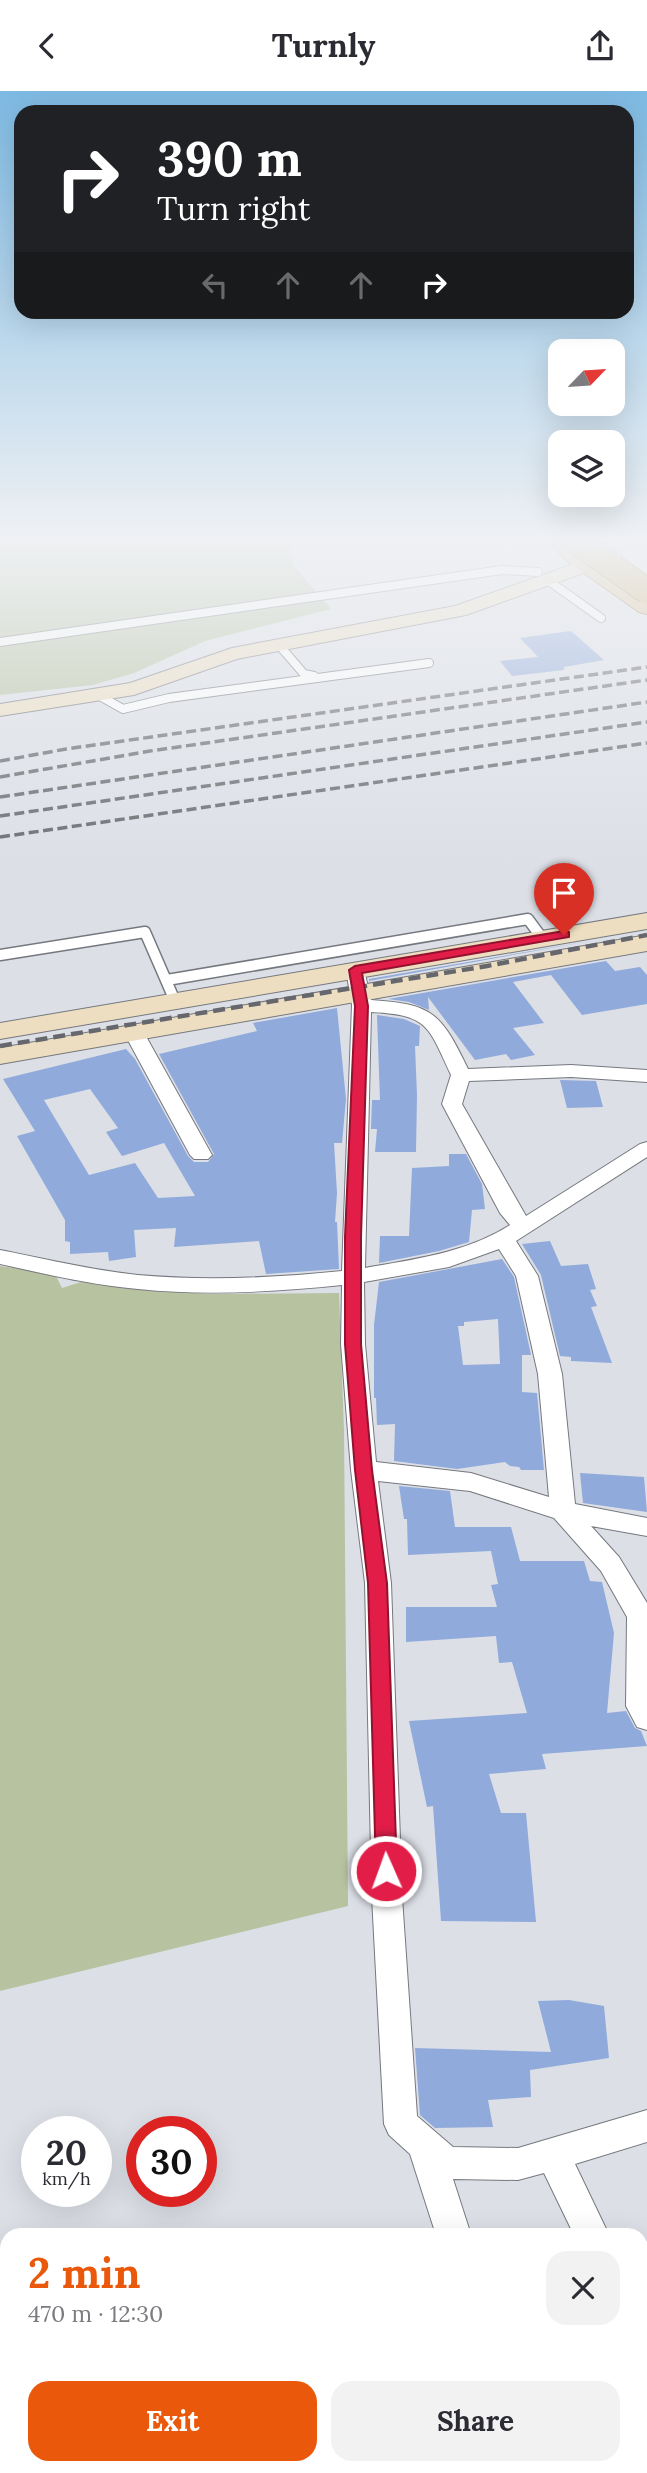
<!DOCTYPE html>
<meta charset="utf-8">
<style>
:root{--surface:#fff;--page:#f2f2f3;--text:#2b2b33;--muted:#7c7c81;--accent:#ea580c}
body{margin:0;font-family:Lora,serif;background:var(--page);color:var(--text);height:100vh;display:flex;flex-direction:column;font-size:26px;white-space:nowrap}
*{box-sizing:border-box;margin:0}
p{font-size:23px;color:var(--muted)}
.icon{flex:none;width:38px;height:38px;fill:none;stroke:currentColor;stroke-width:2;stroke-linecap:round;stroke-linejoin:round}
.map{position:relative;flex:1;overflow:hidden}
.sheet{position:absolute;left:0px;top:2137px;width:648px;height:247px;display:flex;flex-direction:column;background:var(--surface);border-radius:21px 21px 0 0;box-shadow:0 7px 28px #0002}
.sheet>*{flex:none}
.guide{position:absolute;left:14px;top:14px;width:620px;height:214px;border-radius:21px;box-shadow:0 7px 28px #0002;background:#202124;color:#fff;overflow:hidden}
.needle{width:46px;rotate:65deg}
.controls{position:absolute;left:548px;top:248px;display:grid;gap:14px}
.controls a{display:grid;place-items:center;width:77px;height:77px;border-radius:14px;background:var(--surface);box-shadow:0 7px 28px #0002;font-size:35px}
.speed{position:absolute;left:21px;top:2025px;display:flex;gap:14px;font-size:35px;font-weight:700;text-align:center}
.speed>*{display:grid;place-content:center;width:91px;height:91px;border-radius:50%;background:var(--surface);box-shadow:0 7px 28px #0002;line-height:1}
.speed small{font-size:18px;font-weight:400}
.speed .limit{border:10px solid #d22;background:#fff;color:#111}
.pin{position:absolute;display:grid;place-items:center;width:60px;height:60px;color:#fff;margin:-72px -30px;border-radius:50% 50% 50% 0;rotate:-45deg;box-shadow:0 0 7px #0007}
.pin .icon{rotate:45deg}
.me{position:absolute;width:77px;margin:-38px;rotate:358deg;stroke-linejoin:round;filter:drop-shadow(0 0 5px #0008)}
.turn{display:flex;align-items:center;gap:24px;height:147px;padding:0 28px;font-size:32px}
.turn .icon{width:91px;height:91px;stroke-width:2.5}
.turn b{display:block;font-size:49px;line-height:60px}
.lanes{display:flex;align-items:center;height:66px;padding:0 28px;background:#0003;justify-content:center;gap:35px;direction:ltr}
.lanes .off{opacity:.35}
.round{display:grid;place-items:center;flex:none;width:74px;height:74px;border-radius:21px;background:var(--page)}
.headline{display:flex;align-items:center;justify-content:space-between;height:119px;padding:0 28px}
h1{font-size:42px;font-weight:700;line-height:52px;color:var(--accent)}
.button{display:flex;gap:14px;margin-top:auto;padding:14px 28px}
.button a{flex:1;height:80px;border-radius:21px;background:var(--accent);color:#fff;font-size:28px;font-weight:700;line-height:80px;text-align:center}
.button a+a{background:var(--page);color:var(--text)}
header{display:flex;justify-content:space-between;align-items:center;height:91px;padding:0 28px;background:var(--surface);font-size:32px;font-weight:700}
.map>svg:first-child{display:block}
</style>
<header><svg class="icon" aria-label="back" viewBox="0 0 24 24"><path d="M15 5l-7 7 7 7"/></svg>Turnly<svg class="icon" aria-label="share" viewBox="0 0 24 24"><path d="M12 15V3M7 8l5-5 5 5M5 13v7h14v-7"/></svg></header>
<div class="map">
<svg width="647" height="2382" viewBox="0 0 647 2382">
<rect width="100%" height="100%" fill="#dcdfe6"/>
<path fill="#b7c2a0" d="M0,450H289L294,475L331,518L205,550L134,582L93,594L0,604Z
M0,1175L55,1183L62,1197L81,1191L206,1203L339,1202L344,1340L348,1815L0,1900Z"/>
<path fill="#90aadb" fill-rule="evenodd" d="M571,540L604,569L564,576V579L512,585L500,570L538,566L520,547Z
M590,850L369,890V888Z
M606,870L615,880L640,876L647,884V913L582,924L551,884L513,891L544,932L513,937L535,964L511,969L506,963L475,969L428,906L429,919L409,911L388,908Z
M337,917L346,1008L342,1052H334L337,1102L335,1131H337L339,1178L266,1183L259,1150L174,1156L176,1137L134,1139L136,1166L109,1170L108,1161L70,1163V1151L65,1150V1129L17,1045L35,1040L3,988L126,958L135,968L188,1065L194,1071H208L214,1063L159,963L257,940L253,932ZM90,998L118,1037L106,1041L122,1065L164,1052L195,1105L158,1107L135,1072L89,1084L44,1009Z
M377,924L404,928L420,935L419,955H415L417,1004L416,1061H375L377,1038H371L372,1009H380Z
M560,989L596,990L603,1016L567,1017Z
M449,1063H466L482,1093L485,1118L472,1119L469,1151L439,1160L379,1172L380,1145H409L412,1077L449,1075Z
M550,1150L561,1175L588,1173L596,1198L590,1199L597,1215L591,1216L612,1272L571,1270V1266L560,1265L541,1184L522,1153Z
M502,1168L514,1186L531,1264H522V1301L537,1302L544,1379H521L519,1376L510,1375L505,1371L457,1378L394,1370L395,1333L377,1334L376,1307H374V1234L379,1191ZM498,1228L500,1273L463,1274L458,1235H464V1231Z
M580,1382L644,1386L647,1421L583,1412Z
M399,1395L450,1400L455,1436H511L520,1470H584L590,1490L602,1491L614,1542L607,1622L626,1620L635,1637L641,1640L647,1655L542,1663L546,1678L489,1683L501,1722H526L536,1831L441,1830L433,1715L427,1716L409,1630L527,1622L512,1571L499,1572L496,1545L406,1551V1516H497L491,1494L498,1493L491,1460L408,1464L407,1428H404Z
M569,1909L604,1915L609,1967L530,1979L531,2006L488,2009L493,2036L435,2037L420,2024L415,1957L551,1961L538,1910Z"/>
<g fill="none" stroke-linecap="round" stroke-linejoin="round">
<defs>
<path id="service-far1" d="M546,488L601,527
M0,551L502,479L538,481
M279,554L304,583L314,585
M98,604L123,618L169,607L429,572"/>
<path id="service" d="M0,864L145,841L175,910
M167,889L528,828L542,847"/>
<path id="minor" d="M355,873L364,879L371,909C433,913 441,922 468,978L571,974L647,979V991L571,986L469,990L462,1013L526,1125L640,1053L647,1051V1066L516,1150L538,1185L562,1283L575,1413L647,1427V1445L591,1435L619,1466L647,1512V1639L637,1636L626,1615L627,1526L601,1480L554,1427L470,1400L378,1390L391,1492L402,1806L417,2025L453,2056L518,2057L647,2019V2051L575,2073L609,2144H574L544,2082L518,2089L453,2088L471,2144H436L410,2063L389,2044L384,2033L372,1806L365,1492L351,1379L341,1253L342,1194C274,1201 205,1205 138,1198C91,1194 46,1183 0,1173V1159C46,1168 91,1179 138,1184C206,1190 274,1187 342,1180L352,914L346,879ZM371,921C429,924 428,935 451,984L442,1013L500,1122L510,1134C466,1162 415,1168 365,1177ZM499,1158L516,1185L538,1283L549,1406L471,1382L376,1371L365,1253L364,1191L449,1176Z
M133,934L143,940L212,1064L208,1068H194L190,1064L123,940Z
M640,2224L647,2227V2273L640,2271Z
M513,2376H551L553,2382H515Z"/>
<path id="secondary" d="M613,459L620,461L622,465L620,469L466,524L237,568L134,604L0,625V613L130,592L232,557L455,515Z
M647,822V838L0,948V932Z
M647,844V860L0,973V957Z
M0,2267L7,2270V2376H40L41,2382H0Z"/>
<path id="primary" d="M549,450H572L584,461L647,506V523L639,521L568,471Z"/>
</defs>
<use href="#service-far1" stroke="#75787e" stroke-width="10"/>
<use href="#service" stroke="#75787e" stroke-width="13"/>
<use href="#minor" stroke="#75787e" stroke-width="2"/>
<use href="#secondary" stroke="#75787e" stroke-width="2"/>
<use href="#primary" stroke="#88682a" stroke-width="2"/>
<use href="#service-far1" stroke="#fff" stroke-width="8"/>
<use href="#service" stroke="#fff" stroke-width="10"/>
<use href="#minor" fill="#fff" fill-rule="evenodd"/>
<use href="#secondary" fill="#eddec1" fill-rule="evenodd"/>
<use href="#primary" fill="#dabc82" fill-rule="evenodd"/>
<path stroke="#65676c" stroke-width="3.5" stroke-dasharray="10 4.5" stroke-linecap="butt" d="M0,670L66,658L647,576
M0,686L150,660L647,589
M0,706L647,611
M0,725L647,631
M0,746L647,652"/>
<path stroke="#65676c" stroke-width="4.5" stroke-dasharray="12 6" stroke-linecap="butt" d="M0,955L487,875L647,844"/>
<defs>
<path id="trunk-bridge" d="M576,450L647,500"/>
</defs>
<use href="#trunk-bridge" stroke="#88682a" stroke-width="27" stroke-linecap="butt"/>
<use href="#trunk-bridge" stroke="#cea658" stroke-width="25"/>
</g>
<linearGradient id="sky" x2="0" y2="1"><stop stop-color="#7db9e2"/><stop offset="0.57" stop-color="#eff1f4"/><stop offset="1" stop-color="#eff1f4" stop-opacity="0"/></linearGradient>
<rect width="647" height="784" fill="url(#sky)"/>
<path fill="#e11d48" stroke="#92132f" stroke-width="2" d="M564,840L569,841V846L362,882L368,915L361,1146V1253L372,1379L387,1492L397,1780L394,1786L386,1789L379,1786L376,1780L368,1492L355,1379L345,1253V1146L355,915L349,879L355,875Z"/>
</svg>
<div class="controls">
<a><svg class="needle" viewBox="-14 -14 28 28"><path d="M0-13l5 13h-10z" fill="#e53935"/><path d="M0 13l5-13h-10z" fill="#7c7c81"/></svg></a>
<a><svg class="icon" aria-label="layers" viewBox="0 0 24 24"><path d="M12 4l9 5-9 5-9-5zM3 14l9 5 9-5"/></svg></a>
</div>
<div class="speed"><div>20<small>km/h</small></div><div class="limit">30</div></div>
<div class="pin" style="left:564px;top:844px;background:#d93025"><svg class="icon" aria-label="arrive" viewBox="0 0 24 24"><path d="M6 21V4h12l-3 4 3 4H6"/></svg></div>
<svg class="me" style="left:386px;top:1780px" viewBox="-20 -20 40 40"><circle r="17" fill="#e11d48" stroke="#fff" stroke-width="3"/><path d="M0-11L8 9 0 5-8 9z" fill="#fff"/></svg>
<div class="guide">
<div class="turn"><svg class="icon" aria-label="right" viewBox="0 0 24 24"><path d="M7 20v-9h11M14 6l5 5-5 5"/></svg><div><b>390 m</b>Turn right</div></div>
<div class="lanes"><svg class="icon off" aria-label="left" viewBox="0 0 24 24"><path d="M17 20v-9H6M10 6l-5 5 5 5"/></svg><svg class="icon off" aria-label="ahead" viewBox="0 0 24 24"><path d="M12 20V5M6 11l6-6 6 6"/></svg><svg class="icon off" aria-label="ahead" viewBox="0 0 24 24"><path d="M12 20V5M6 11l6-6 6 6"/></svg><svg class="icon" aria-label="right" viewBox="0 0 24 24"><path d="M7 20v-9h11M14 6l5 5-5 5"/></svg></div>
</div>
<section class="sheet">
<div class="headline"><div><h1>2 min</h1><p>470 m · 12:30</p></div><a class="round"><svg class="icon" aria-label="close" viewBox="0 0 24 24"><path d="M6 6l12 12M18 6L6 18"/></svg></a></div>
<div class="button"><a>Exit</a><a>Share</a></div>
</section>
</div>
